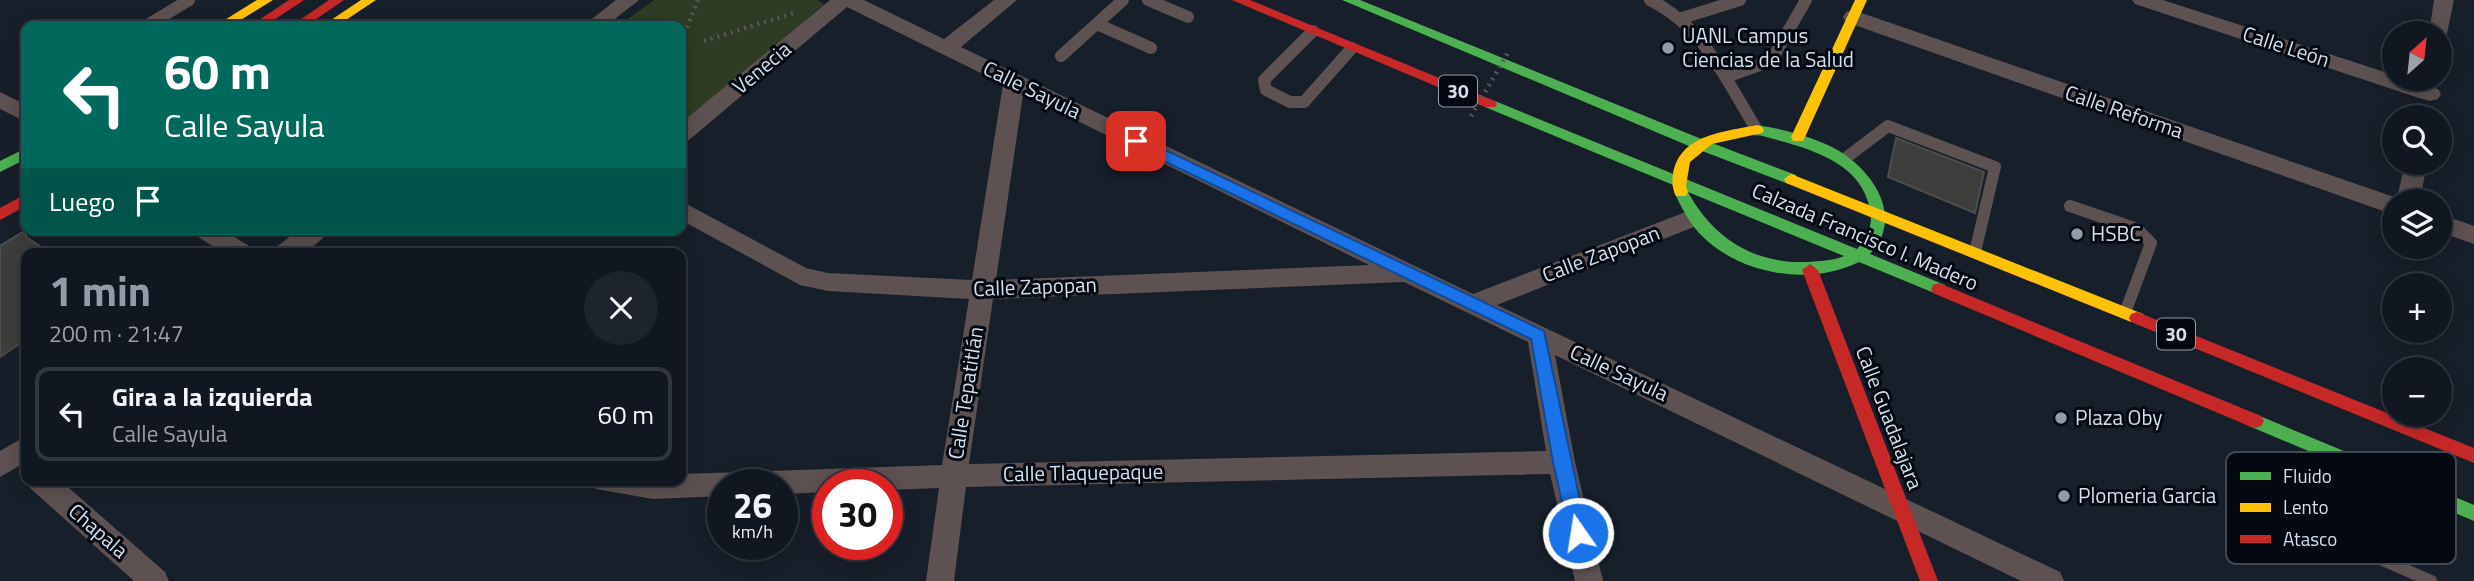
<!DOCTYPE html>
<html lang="es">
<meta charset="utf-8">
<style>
:root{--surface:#111720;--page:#1e242d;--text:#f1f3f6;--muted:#9c9fa5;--line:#30363e;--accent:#929ba8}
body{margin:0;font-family:"Titillium Web",sans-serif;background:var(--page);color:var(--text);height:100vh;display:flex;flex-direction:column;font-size:26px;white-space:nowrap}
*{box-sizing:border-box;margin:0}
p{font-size:23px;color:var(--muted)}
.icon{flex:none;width:38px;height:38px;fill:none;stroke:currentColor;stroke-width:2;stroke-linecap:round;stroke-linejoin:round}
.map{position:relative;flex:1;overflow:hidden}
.details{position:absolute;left:21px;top:248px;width:665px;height:238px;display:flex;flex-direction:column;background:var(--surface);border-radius:14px;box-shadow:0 4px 18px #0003,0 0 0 2px var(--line)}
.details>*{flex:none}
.hud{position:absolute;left:21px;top:21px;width:665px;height:214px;border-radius:14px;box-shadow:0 4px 18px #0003,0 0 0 2px var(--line);background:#00695c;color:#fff;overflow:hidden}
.needle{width:46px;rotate:27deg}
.tools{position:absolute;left:2382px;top:21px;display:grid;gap:14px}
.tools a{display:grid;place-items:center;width:70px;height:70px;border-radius:50%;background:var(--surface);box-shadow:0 4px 18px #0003,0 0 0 2px var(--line);font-size:35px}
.speed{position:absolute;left:707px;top:469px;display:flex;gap:14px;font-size:35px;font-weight:700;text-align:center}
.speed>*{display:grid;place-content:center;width:91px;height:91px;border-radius:50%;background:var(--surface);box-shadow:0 4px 18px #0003,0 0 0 2px var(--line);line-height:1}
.speed small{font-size:18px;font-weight:400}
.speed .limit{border:10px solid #d22;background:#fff;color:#111}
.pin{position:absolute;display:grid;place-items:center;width:60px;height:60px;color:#fff;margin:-30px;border-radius:14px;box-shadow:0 4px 10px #0006}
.me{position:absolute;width:77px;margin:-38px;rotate:347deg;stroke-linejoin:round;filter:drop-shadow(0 0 5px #0008)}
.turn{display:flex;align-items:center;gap:24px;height:147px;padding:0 28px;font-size:32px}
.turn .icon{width:91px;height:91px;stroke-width:2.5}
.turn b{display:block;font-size:49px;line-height:60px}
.then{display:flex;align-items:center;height:66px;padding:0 28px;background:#0003;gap:14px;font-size:26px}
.round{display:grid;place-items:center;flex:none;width:74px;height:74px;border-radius:37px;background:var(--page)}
.headline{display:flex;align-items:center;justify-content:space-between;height:119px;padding:0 28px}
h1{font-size:42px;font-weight:700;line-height:52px;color:var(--accent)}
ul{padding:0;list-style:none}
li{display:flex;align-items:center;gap:21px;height:94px;margin:0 14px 10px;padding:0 14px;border:4px solid var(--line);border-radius:14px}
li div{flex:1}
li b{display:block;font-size:26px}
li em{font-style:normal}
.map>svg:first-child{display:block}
</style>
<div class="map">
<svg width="2474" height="581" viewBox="0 0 2474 581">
<rect width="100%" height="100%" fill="#171f2a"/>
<path fill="#2d3c23" d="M654,0H817L824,4L681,127V26H618Z"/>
<path fill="#3d3d3c" stroke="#4d4d4d" stroke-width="2" d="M1896,138L1984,172L1975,213L1888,177Z
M26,230V237L52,254H26V339L0,357V246Z"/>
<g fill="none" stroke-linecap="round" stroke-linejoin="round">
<path stroke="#5a5659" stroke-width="4.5" stroke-dasharray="2 5" stroke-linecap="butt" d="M684,34L698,0
M704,41L794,13"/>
<path stroke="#5d5151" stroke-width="12" d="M1148,0L1188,17
M1650,0C1705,27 1726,81 1757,130
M1682,18L1740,0
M1097,24L1151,48
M146,26L189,0
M1313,31L1264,80L1266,90L1290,102H1304L1352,48
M1061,56L1123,0
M1726,77L1771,61L1806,0
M1843,160L1888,126L1995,167L1975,252
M2070,206L2137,229L2151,243L2125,313
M2334,457L2323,534L2431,581"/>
<path fill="#5d5151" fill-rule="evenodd" d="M616,0H639L606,26H583Z
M830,0H864L944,39L994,0H1017L961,47L1473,294L1683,213L1691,210L1699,213L1703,219L1699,225L1497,305L2060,572L2064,581H2021L1555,355L1575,462L1603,581H1575L1550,474L966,487L954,581H926L939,488L887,490V485H828V492L782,494V485H723V496L653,499L596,489L592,481H681V474L942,465L969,299L828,291L800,285L681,220V201L806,268L828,273L972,280L1003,84L847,7L689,140L681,143V123ZM1023,94L1369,265L996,280ZM1404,282L1528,342L1546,451L969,464L993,299Z
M2132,0H2163L2394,75V79H2406L2438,89L2441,94L2438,99L2430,101L2422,99L2135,4Z
M2434,0H2454L2446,38L2440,40V33H2429Z
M1853,10L2397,198L2405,163H2427L2420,201H2394V214L2386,212L1846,22L1843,17L1846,12Z
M0,92L26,105V122L0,109Z
M2440,214L2474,226V244L2440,232Z
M191,229H222L252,248L256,254H225L195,235Z
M300,229H329C316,252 295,254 271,254L275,248Z
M26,436V462L0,477V451Z
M27,481H61L165,572L169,581H134L31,489Z"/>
<path fill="#4caf50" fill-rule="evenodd" d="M1342,0H1360L1699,138L1796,175L1798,179L1791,184L1786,183L1689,146Z
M1490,99L1857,249C1868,238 1873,225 1870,209C1859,155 1795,146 1752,133L1750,130L1757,125C1782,129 1807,135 1830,146C1869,165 1907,215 1870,254L1945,285L1947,289L1945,293L1939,295L1859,262C1809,287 1737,274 1699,233C1688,221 1681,206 1674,192L1678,187L1485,107L1483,104ZM1688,192L1844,256C1832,261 1820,261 1807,262C1754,264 1713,238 1688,192Z
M26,148V159L0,172V161Z
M2255,414L2474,505V521L2249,426L2246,421L2249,416Z"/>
<path fill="#ffc107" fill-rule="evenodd" d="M257,0H273L231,26H215Z
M361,0H376L337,26H322Z
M1855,0H1867L1805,137L1803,141H1793L1791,137Z
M1757,125L1762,127L1764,130L1762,133L1712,144L1690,162L1686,186L1688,192L1686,196H1676C1672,188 1672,183 1673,174C1680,134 1724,132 1757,125Z
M1791,174L2143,314L2145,318L2143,322H2131L1786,183L1784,179Z"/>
<path fill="#c62828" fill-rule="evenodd" d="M289,0H304L265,26H250Z
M329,0H344L306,26H291Z
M1232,0H1250L1495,101L1497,104L1495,107H1485Z
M26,194V206L0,220V208Z
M1810,264L1818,270L1938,581H1920L1802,270Z
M1939,283L2261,416L2264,421L2261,426L2255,428L2249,426L1933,293L1931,289L1933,285Z
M2137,312L2474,448V463L2131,322L2129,318L2131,314Z"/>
<path stroke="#5a5659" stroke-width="4.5" stroke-dasharray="2 5" stroke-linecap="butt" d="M1471,116L1509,51"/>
</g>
<path fill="#1a73e8" stroke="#114b97" stroke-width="2" d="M1136,136L1544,331L1587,533L1584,539L1578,541L1571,539L1569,533L1553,462L1531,339L1131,145L1129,141L1131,138Z"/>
<g fill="#929ba8" stroke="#040811" stroke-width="2.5">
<circle cx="1668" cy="48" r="7"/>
<circle cx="2077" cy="234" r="7"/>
<circle cx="2061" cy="418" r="7"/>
<circle cx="2064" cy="496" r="7"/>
</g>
<g text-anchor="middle" stroke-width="6" stroke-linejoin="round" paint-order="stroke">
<g fill="#040811" stroke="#969eaa" stroke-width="2">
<rect x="1439" y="75.5" width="38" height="31" rx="5"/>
<rect x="2157" y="318.5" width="38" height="31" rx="5"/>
</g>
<g font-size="19" font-weight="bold" fill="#d4deec">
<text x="1458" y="98">30</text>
<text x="2176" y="341">30</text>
</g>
<g font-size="21" fill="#d4deec" stroke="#040811" text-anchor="start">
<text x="1682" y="43">UANL Campus<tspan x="1682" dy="24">Ciencias de la Salud</tspan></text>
<text x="2091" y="241">HSBC</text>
<text x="2075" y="425">Plaza Oby</text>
<text x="2078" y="503">Plomeria Garcia</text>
</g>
<g font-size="21" fill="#d4deec" stroke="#040811">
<text transform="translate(2286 47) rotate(18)" y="7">Calle León</text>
<text transform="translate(762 68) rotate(-40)" y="7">Venecia</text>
<text transform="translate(1032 90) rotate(26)" y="7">Calle Sayula</text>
<text transform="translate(2124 112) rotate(19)" y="7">Calle Reforma</text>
<text transform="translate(1865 237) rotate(23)" y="7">Calzada Francisco I. Madero</text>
<text transform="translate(1601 254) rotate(-21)" y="7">Calle Zapopan</text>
<text transform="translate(1035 287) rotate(-2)" y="7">Calle Zapopan</text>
<text transform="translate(1619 373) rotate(25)" y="7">Calle Sayula</text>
<text transform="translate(966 393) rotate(-81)" y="7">Calle Tepatitlán</text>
<text transform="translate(1889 418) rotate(69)" y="7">Calle Guadalajara</text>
<text transform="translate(1083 473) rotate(-1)" y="7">Calle Tlaquepaque</text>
<text transform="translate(98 531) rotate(41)" y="7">Chapala</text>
</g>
</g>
<rect x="2226" y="452" width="230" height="112" rx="10" fill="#040811" stroke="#424853" stroke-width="2"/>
<rect x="2240" y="472" width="31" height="8" fill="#4caf50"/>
<rect x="2240" y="503" width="31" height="9" fill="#ffc107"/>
<rect x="2240" y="535" width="31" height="8" fill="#c62828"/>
<g font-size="19" fill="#d4deec">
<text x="2283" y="483">Fluido</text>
<text x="2283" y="514">Lento</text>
<text x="2283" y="546">Atasco</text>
</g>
</svg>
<div class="tools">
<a><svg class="needle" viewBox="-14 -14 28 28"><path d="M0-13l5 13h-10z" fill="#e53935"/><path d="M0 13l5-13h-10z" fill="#9c9fa5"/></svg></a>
<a><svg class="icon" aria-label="search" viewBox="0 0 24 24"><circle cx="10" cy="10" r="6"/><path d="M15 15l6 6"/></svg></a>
<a><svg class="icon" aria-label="layers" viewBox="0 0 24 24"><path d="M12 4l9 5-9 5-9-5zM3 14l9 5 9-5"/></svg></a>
<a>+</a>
<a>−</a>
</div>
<div class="speed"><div>26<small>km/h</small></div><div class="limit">30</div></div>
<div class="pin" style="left:1136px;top:141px;background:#d93025"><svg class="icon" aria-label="arrive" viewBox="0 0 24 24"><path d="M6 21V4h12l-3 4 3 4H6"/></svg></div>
<svg class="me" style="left:1578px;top:533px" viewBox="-20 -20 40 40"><circle r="17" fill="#1a73e8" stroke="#fff" stroke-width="3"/><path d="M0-11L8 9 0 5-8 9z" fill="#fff"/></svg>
<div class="hud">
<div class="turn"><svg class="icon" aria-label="left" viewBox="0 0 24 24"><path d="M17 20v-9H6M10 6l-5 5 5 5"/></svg><div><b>60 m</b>Calle Sayula</div></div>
<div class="then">Luego<svg class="icon" aria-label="arrive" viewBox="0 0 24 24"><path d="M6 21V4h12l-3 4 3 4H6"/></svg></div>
</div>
<section class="details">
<div class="headline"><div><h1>1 min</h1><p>200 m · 21:47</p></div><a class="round"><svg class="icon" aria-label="close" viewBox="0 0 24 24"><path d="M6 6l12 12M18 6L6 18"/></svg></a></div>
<ul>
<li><svg class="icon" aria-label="left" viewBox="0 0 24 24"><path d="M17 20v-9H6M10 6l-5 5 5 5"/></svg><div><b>Gira a la izquierda</b><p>Calle Sayula</p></div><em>60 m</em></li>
</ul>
</section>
</div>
